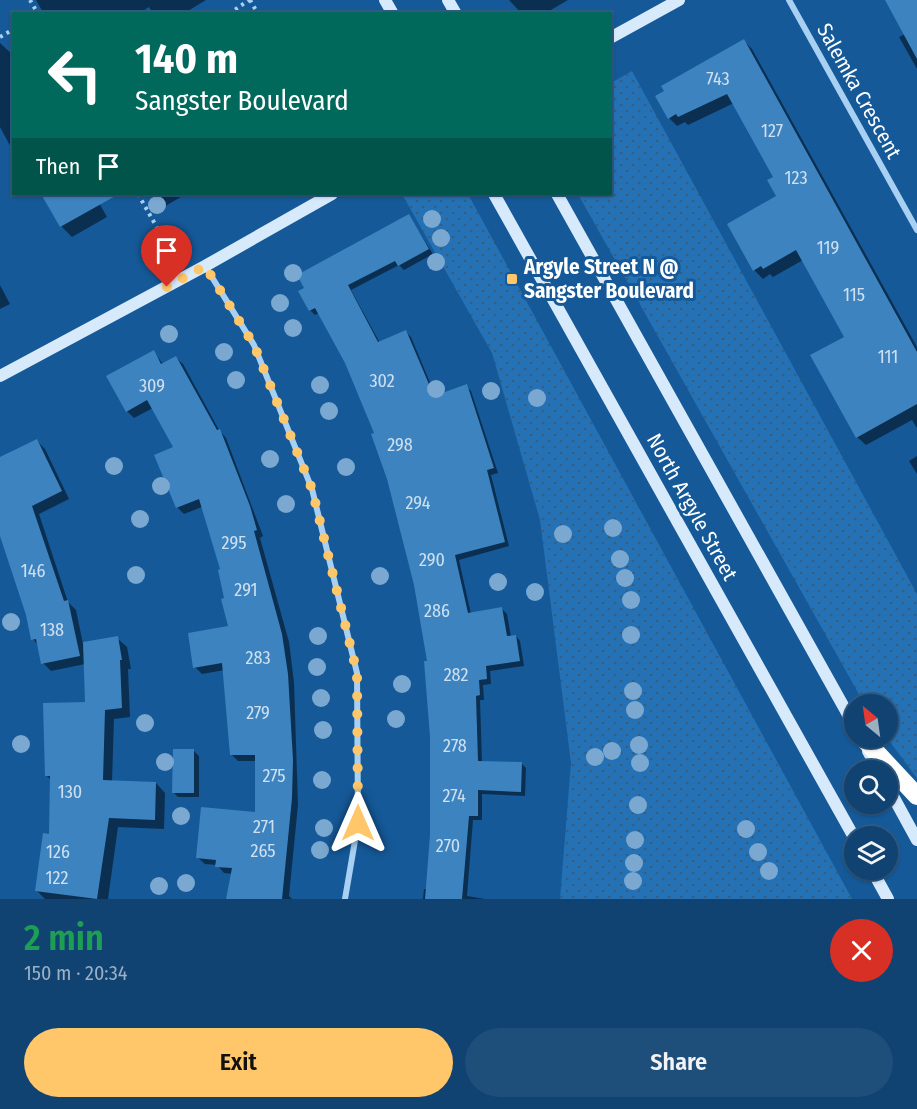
<!DOCTYPE html>
<meta charset="utf-8">
<style>
:root{--surface:#104372;--page:#1e4e7a;--text:#f1f3f6;--muted:#9cb0c4;--line:#305c84;--accent:#ffc769}
body{margin:0;font-family:"Fira Sans Condensed",sans-serif;background:var(--page);color:var(--text);height:100vh;display:flex;flex-direction:column;font-size:22px;white-space:nowrap}
*{box-sizing:border-box;margin:0}
p{font-size:20px;color:var(--muted)}
.icon{flex:none;width:33px;height:33px;fill:none;stroke:currentColor;stroke-width:2;stroke-linecap:round;stroke-linejoin:round}
.map{position:relative;height:899px;overflow:hidden}
.drawer{display:flex;flex-direction:column;background:var(--surface);flex:1}
.drawer>*{flex:none}
.banner{position:absolute;left:12px;top:12px;width:600px;height:183px;border-radius:0px;box-shadow:0 2px 4px #0004,0 0 0 2px var(--line);background:#00695c;color:#fff;overflow:hidden}
.needle{width:39px;rotate:331deg}
.tools{position:absolute;left:844px;top:694px;display:grid;gap:12px}
.tools a{display:grid;place-items:center;width:54px;height:54px;border-radius:50%;background:var(--surface);box-shadow:0 2px 4px #0004,0 0 0 2px var(--line);font-size:30px}
.pin{position:absolute;display:grid;place-items:center;width:51px;height:51px;color:#fff;margin:-62px -26px;border-radius:50% 50% 50% 0;rotate:-45deg;box-shadow:0 0 6px #0007}
.pin .icon{rotate:45deg}
.me{position:absolute;width:66px;margin:-33px;rotate:0deg;stroke-linejoin:round;filter:drop-shadow(0 0 4px #0008)}
.turn{display:flex;align-items:center;gap:21px;height:126px;padding:0 24px;font-size:27px}
.turn .icon{width:78px;height:78px;stroke-width:2.5}
.turn b{display:block;font-size:42px;line-height:51px}
.then{display:flex;align-items:center;height:57px;padding:0 24px;background:#0003;gap:12px;font-size:22px}
.round{display:grid;place-items:center;flex:none;width:63px;height:63px;border-radius:32px;background:var(--page)}
.head{display:flex;align-items:center;justify-content:space-between;height:102px;padding:0 24px}
h1{font-size:36px;font-weight:600;line-height:45px;color:#1e9e55}
.primary-button{display:flex;gap:12px;margin-top:auto;padding:12px 24px}
.primary-button a{flex:1;height:69px;border-radius:36px;background:var(--accent);color:#111;font-size:24px;font-weight:600;line-height:69px;text-align:center}
.primary-button a+a{background:var(--page);color:var(--text)}
.map>svg:first-child{display:block}
</style>
<div class="map">
<svg width="917" height="899" viewBox="0 0 917 899">
<defs>
<pattern id="grass-dots" width="8" height="8" patternUnits="userSpaceOnUse" patternTransform="scale(1.5)"><rect width="8" height="8" fill="#2472b5"/><path d="M2 2h.1M6 6h.1" fill="none" stroke="#3a5d7b" stroke-width="1.8" stroke-linecap="round"/></pattern>
</defs>
<rect width="100%" height="100%" fill="#155998"/>
<path fill="url(#grass-dots)" d="M632,71L917,594V778L887,738L888,705H865L578,194H610L611,83Z
M402,194H468L852,899H560L571,763L540,520L492,353Z"/>
<path fill="#0007" d="M36,0H206L183,14H153L149,7L138,14H44Z
M509,0H568L544,14H522Z
M886,0H917V69L899,37L905,34Z
M744,41L752,49L917,347V428L912,420L866,445L857,437L846,337L803,260L773,277L770,274L763,279L754,270L778,197L775,177L734,103L688,125L685,122L677,126L669,118Z
M0,43L14,56V153L0,127Z
M43,194H94L107,217L72,237L61,226Z
M149,194H186L162,208Z
M409,216L433,254L404,270L399,265L351,290L380,343L406,332L411,337L436,397L466,386L471,391L498,473L491,475L509,546L459,560L471,614L502,609L507,614L511,637L516,636L520,641L524,666L490,671L491,684L483,685L484,700H480L482,762L521,763L526,768L525,796L482,794V820H473L467,896L485,899H423L424,889H427L432,835V736L429,662L416,584L376,434L346,362L319,313L315,315L310,310Z
M0,285L10,304L0,309Z
M154,352L163,364L176,358L183,364L219,430L226,438L263,536L260,538L289,642L294,682L298,805L289,896L292,899H228L233,874L224,873L217,865L205,864L198,858L256,814L257,761H238L231,754L225,670L202,674L195,667L229,627L222,570L202,507L184,514L177,507L175,448L153,408L134,418L127,411Z
M37,441L45,449L69,499L39,514L68,602L76,610L83,644L117,638L127,647L131,669H128L130,717L114,719L112,782L156,783L165,793L164,829L118,827L108,899H45L37,891L50,836L51,780L46,775L87,703L85,664L51,671L43,663L39,646L33,639L0,519V458Z
M917,456V474L909,461Z
M194,751L199,756V797H178L173,792Z"/>
<path fill="#3d83c0" d="M885,0H917V59Z
M744,39L917,352V404L856,438L810,355L844,337L796,250L763,269L761,266L753,271L727,224L776,196L767,180L773,177L727,94L678,117L676,114L668,119L655,96L664,91L661,86Z
M41,194H119L60,227Z
M409,214L429,249L398,266L395,261L348,285L378,342L406,330L434,396L467,384L494,468L487,470L505,542L455,555L468,613L502,607L507,636L516,635L520,661L486,666L487,679L479,680L480,695L476,696L478,761L522,762L521,792L478,790V816H469L462,899H425L430,835V737L424,661H427L414,585L387,479L371,434L374,433L345,363L315,308L309,311L298,291L304,288L297,275Z
M154,350L161,364L176,356L217,430L220,429L250,506L257,530L254,531L282,634L288,674L293,760L292,798L282,899H226L232,868L215,867L216,860L196,858L201,807L255,812V755H230L222,663L193,668L188,633L228,626L221,599L224,598L218,570L220,569L199,499L176,508L154,455L173,447L147,400L126,412L106,376Z
M37,439L62,491L32,506L64,601L68,600L80,656L41,664L36,639L31,640L26,615L0,536V457Z
M118,636L122,660H120L122,708L105,710L103,780L156,782L155,820L109,818L97,899L35,891L43,833L49,834L50,776H45L43,703L85,702L83,642Z
M173,749H194V793H172Z"/>
<g fill="none" stroke-linecap="round" stroke-linejoin="round">
<path stroke="#a8d0f2" stroke-width="4" stroke-dasharray="3 4.5" stroke-linecap="butt" d="M30,0L38,14
M250,0L258,14
M229,14L249,0
M0,37L14,29
M138,194L176,261"/>
<path stroke="#a8d0f2" stroke-width="6" d="M789,0L917,230
M205,266L254,345L312,489L357,673L358,823L345,899"/>
<path stroke="#d7eafc" stroke-width="12" d="M385,0L393,14
M448,0L456,14
M610,38L679,0
M494,194L855,839
M557,194L855,727
M0,376L205,266L332,194
M868,751L879,771
M888,787L917,840
M872,870L888,899"/>
<path stroke="#fff" stroke-width="18" d="M863,738L917,796"/>
</g>
<g fill="#7ba8d0">
<circle cx="157" cy="205" r="9"/>
<circle cx="432" cy="219" r="9"/>
<circle cx="172" cy="235" r="9"/>
<circle cx="441" cy="238" r="9"/>
<circle cx="436" cy="262" r="9"/>
<circle cx="293" cy="273" r="9"/>
<circle cx="280" cy="303" r="9"/>
<circle cx="293" cy="328" r="9"/>
<circle cx="169" cy="334" r="9"/>
<circle cx="224" cy="352" r="9"/>
<circle cx="236" cy="380" r="9"/>
<circle cx="320" cy="385" r="9"/>
<circle cx="436" cy="389" r="9"/>
<circle cx="491" cy="391" r="9"/>
<circle cx="537" cy="398" r="9"/>
<circle cx="329" cy="411" r="9"/>
<circle cx="270" cy="459" r="9"/>
<circle cx="114" cy="466" r="9"/>
<circle cx="346" cy="467" r="9"/>
<circle cx="161" cy="486" r="9"/>
<circle cx="286" cy="504" r="9"/>
<circle cx="140" cy="519" r="9"/>
<circle cx="613" cy="528" r="9"/>
<circle cx="563" cy="534" r="9"/>
<circle cx="620" cy="559" r="9"/>
<circle cx="136" cy="575" r="9"/>
<circle cx="380" cy="576" r="9"/>
<circle cx="625" cy="578" r="9"/>
<circle cx="498" cy="582" r="9"/>
<circle cx="535" cy="592" r="9"/>
<circle cx="631" cy="600" r="9"/>
<circle cx="11" cy="622" r="9"/>
<circle cx="631" cy="635" r="9"/>
<circle cx="318" cy="636" r="9"/>
<circle cx="317" cy="667" r="9"/>
<circle cx="402" cy="684" r="9"/>
<circle cx="633" cy="691" r="9"/>
<circle cx="321" cy="698" r="9"/>
<circle cx="635" cy="710" r="9"/>
<circle cx="396" cy="719" r="9"/>
<circle cx="145" cy="723" r="9"/>
<circle cx="323" cy="730" r="9"/>
<circle cx="21" cy="744" r="9"/>
<circle cx="639" cy="745" r="9"/>
<circle cx="612" cy="751" r="9"/>
<circle cx="595" cy="757" r="9"/>
<circle cx="165" cy="762" r="9"/>
<circle cx="640" cy="763" r="9"/>
<circle cx="322" cy="780" r="9"/>
<circle cx="638" cy="805" r="9"/>
<circle cx="181" cy="816" r="9"/>
<circle cx="324" cy="828" r="9"/>
<circle cx="746" cy="829" r="9"/>
<circle cx="635" cy="840" r="9"/>
<circle cx="320" cy="850" r="9"/>
<circle cx="758" cy="852" r="9"/>
<circle cx="634" cy="863" r="9"/>
<circle cx="769" cy="871" r="9"/>
<circle cx="633" cy="881" r="9"/>
<circle cx="186" cy="883" r="9"/>
<circle cx="159" cy="886" r="9"/>
</g>
<g fill="none" stroke-linecap="round" stroke-linejoin="round">
<path stroke="#ffc769" stroke-width="10" stroke-dasharray="0 18" d="M167,287L205,266L254,345L312,489L357,673L358,823"/>
</g>
<rect fill="#ffc769" stroke="#155998" stroke-width="2" x="506" y="273" width="12" height="12" rx="3"/>
<g text-anchor="middle" stroke-width="6" stroke-linejoin="round" paint-order="stroke">
<g font-size="18" fill="#cee0ef">
<text x="718" y="85">743</text>
<text x="772" y="137">127</text>
<text x="796" y="184">123</text>
<text x="828" y="254">119</text>
<text x="854" y="301">115</text>
<text x="888" y="363">111</text>
<text x="382" y="387">302</text>
<text x="152" y="392">309</text>
<text x="400" y="451">298</text>
<text x="418" y="509">294</text>
<text x="234" y="549">295</text>
<text x="432" y="566">290</text>
<text x="33" y="577">146</text>
<text x="246" y="596">291</text>
<text x="437" y="617">286</text>
<text x="52" y="636">138</text>
<text x="258" y="664">283</text>
<text x="456" y="681">282</text>
<text x="258" y="719">279</text>
<text x="455" y="752">278</text>
<text x="274" y="782">275</text>
<text x="70" y="798">130</text>
<text x="454" y="802">274</text>
<text x="264" y="833">271</text>
<text x="448" y="852">270</text>
<text x="263" y="857">265</text>
<text x="58" y="858">126</text>
<text x="57" y="884">122</text>
</g>
<g font-size="21" fill="#fff" stroke="#155998">
<text transform="translate(859 91) rotate(61)" y="7">Salemka Crescent</text>
<text transform="translate(692 507) rotate(61)" y="7">North Argyle Street</text>
</g>
<g font-size="21" font-weight="bold" fill="#fff" stroke="#155998" text-anchor="start">
<text x="524" y="274">Argyle Street N @<tspan x="524" dy="24">Sangster Boulevard</tspan></text>
</g>
</g>
</svg>
<div class="tools">
<a><svg class="needle" viewBox="-14 -14 28 28"><path d="M0-13l5 13h-10z" fill="#e53935"/><path d="M0 13l5-13h-10z" fill="#9cb0c4"/></svg></a>
<a><svg class="icon" aria-label="search" viewBox="0 0 24 24"><circle cx="10" cy="10" r="6"/><path d="M15 15l6 6"/></svg></a>
<a><svg class="icon" aria-label="layers" viewBox="0 0 24 24"><path d="M12 4l9 5-9 5-9-5zM3 14l9 5 9-5"/></svg></a>
</div>
<div class="pin" style="left:167px;top:287px;background:#d93025"><svg class="icon" aria-label="arrive" viewBox="0 0 24 24"><path d="M6 21V4h12l-3 4 3 4H6"/></svg></div>
<svg class="me" style="left:358px;top:823px" viewBox="-20 -20 40 40"><path d="M0-17L14 15 0 8-14 15z" fill="#ffc769" stroke="#fff" stroke-width="4"/></svg>
<div class="banner">
<div class="turn"><svg class="icon" aria-label="left" viewBox="0 0 24 24"><path d="M17 20v-9H6M10 6l-5 5 5 5"/></svg><div><b>140 m</b>Sangster Boulevard</div></div>
<div class="then">Then<svg class="icon" aria-label="arrive" viewBox="0 0 24 24"><path d="M6 21V4h12l-3 4 3 4H6"/></svg></div>
</div>
</div>
<section class="drawer">
<div class="head"><div><h1>2 min</h1><p>150 m · 20:34</p></div><a class="round" style="background:#d93025;color:#fff"><svg class="icon" aria-label="close" viewBox="0 0 24 24"><path d="M6 6l12 12M18 6L6 18"/></svg></a></div>
<div class="primary-button"><a>Exit</a><a>Share</a></div>
</section>
